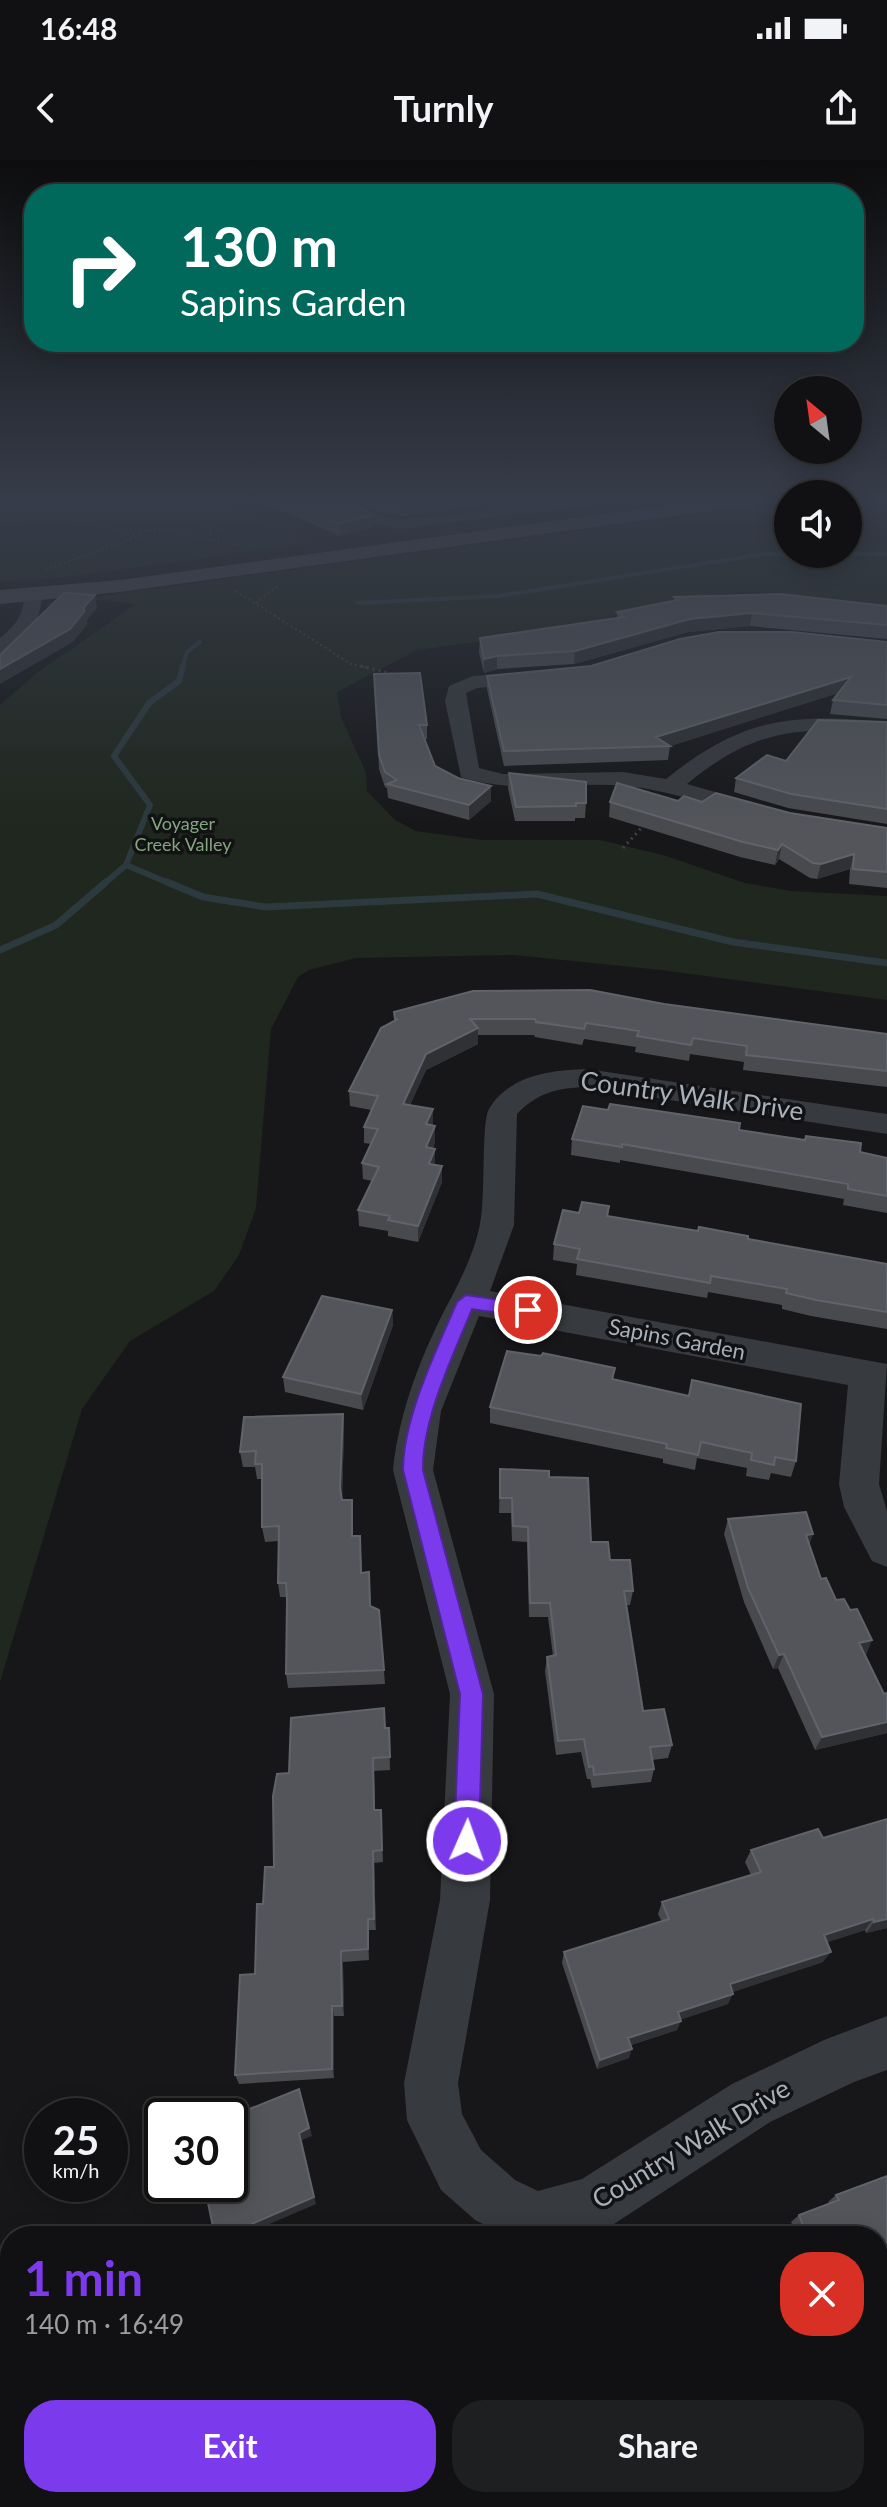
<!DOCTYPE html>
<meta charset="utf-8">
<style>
:root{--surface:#111113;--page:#1e1f21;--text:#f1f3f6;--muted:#9c9da0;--line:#303133;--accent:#7c3aed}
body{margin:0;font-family:Lato,sans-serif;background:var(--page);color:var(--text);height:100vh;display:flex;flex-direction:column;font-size:30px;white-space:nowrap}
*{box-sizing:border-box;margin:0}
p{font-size:26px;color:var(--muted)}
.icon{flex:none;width:44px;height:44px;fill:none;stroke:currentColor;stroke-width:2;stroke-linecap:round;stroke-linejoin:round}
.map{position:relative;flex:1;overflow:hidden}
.side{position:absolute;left:0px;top:2066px;width:888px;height:282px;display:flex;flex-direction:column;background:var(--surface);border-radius:32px 32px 0 0;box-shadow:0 4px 20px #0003,0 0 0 2px var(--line)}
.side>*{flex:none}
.guide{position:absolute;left:24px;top:24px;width:840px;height:168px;border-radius:32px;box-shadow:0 4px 20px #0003,0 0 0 2px var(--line);background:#00695c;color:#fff;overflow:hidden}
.needle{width:52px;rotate:331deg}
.buttons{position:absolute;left:774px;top:216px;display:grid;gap:16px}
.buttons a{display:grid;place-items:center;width:88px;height:88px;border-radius:50%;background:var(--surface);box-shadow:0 4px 20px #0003,0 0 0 2px var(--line);font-size:40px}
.speed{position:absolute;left:24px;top:1938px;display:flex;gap:16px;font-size:40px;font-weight:700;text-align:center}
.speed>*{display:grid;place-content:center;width:104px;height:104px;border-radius:50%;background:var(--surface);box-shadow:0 4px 20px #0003,0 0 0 2px var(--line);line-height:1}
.speed small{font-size:20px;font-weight:400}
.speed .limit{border:4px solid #111;border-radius:12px;background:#fff;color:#111}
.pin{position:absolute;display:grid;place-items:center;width:68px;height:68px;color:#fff;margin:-34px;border:4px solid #fff;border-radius:50%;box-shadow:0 2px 8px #0007}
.me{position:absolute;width:88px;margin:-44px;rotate:2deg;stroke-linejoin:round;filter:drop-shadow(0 0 6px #0008)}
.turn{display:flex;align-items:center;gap:28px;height:168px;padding:0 24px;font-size:36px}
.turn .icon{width:104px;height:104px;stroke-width:2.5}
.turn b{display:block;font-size:56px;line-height:68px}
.round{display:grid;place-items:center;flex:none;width:84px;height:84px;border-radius:32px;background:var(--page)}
.overview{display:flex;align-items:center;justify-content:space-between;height:136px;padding:0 24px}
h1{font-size:48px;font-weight:700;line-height:60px;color:var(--accent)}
.cta{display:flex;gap:16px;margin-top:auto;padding:16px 24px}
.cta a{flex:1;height:92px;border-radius:32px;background:var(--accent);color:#fff;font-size:32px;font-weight:700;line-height:92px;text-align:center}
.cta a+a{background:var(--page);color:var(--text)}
.status{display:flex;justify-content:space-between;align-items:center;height:56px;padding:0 40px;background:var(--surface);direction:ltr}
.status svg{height:22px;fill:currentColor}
header{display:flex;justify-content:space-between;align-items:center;height:104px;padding:0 24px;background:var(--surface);font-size:36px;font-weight:700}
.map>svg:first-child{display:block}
</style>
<div class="status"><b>16:48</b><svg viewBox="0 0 49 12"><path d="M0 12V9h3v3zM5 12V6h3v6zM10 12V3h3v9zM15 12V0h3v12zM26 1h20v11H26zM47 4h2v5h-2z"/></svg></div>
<header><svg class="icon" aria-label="back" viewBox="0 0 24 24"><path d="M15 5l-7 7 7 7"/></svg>Turnly<svg class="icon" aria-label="share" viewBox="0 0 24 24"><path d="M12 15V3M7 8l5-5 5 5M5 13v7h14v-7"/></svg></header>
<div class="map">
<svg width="887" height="2347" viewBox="0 0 887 2347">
<rect width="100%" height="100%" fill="#171719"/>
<path fill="#1f271e" d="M0,338H218L315,383L58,418L0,422Z
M848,338H887V351L881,355L887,357V452C867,450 846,449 826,446C810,443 794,436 778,433C736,427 628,443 593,466L417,490L337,532L341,557L366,613L367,631L395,660L416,671L482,680H600L663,695L745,723L791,731L887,736V840L661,810L514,795L356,798L309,810L298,817L271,869L256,1048L239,1095L214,1131L130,1181L82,1249L0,1522V545L37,513L136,444L102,440L46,446L47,443L788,343V394H848Z"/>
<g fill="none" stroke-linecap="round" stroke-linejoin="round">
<path stroke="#2c393e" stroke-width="4" d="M848,394H887
M357,443L498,436L764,394H788
M182,508L187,492L200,482"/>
<path stroke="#2c393e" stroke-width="6" d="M126,705L171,724
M104,724L126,705L150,645L114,596L149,543L179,521L183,506"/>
<path stroke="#2c393e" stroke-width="7" d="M167,722L203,737L265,747L537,734L733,782L887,803
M0,790L56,765L106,722"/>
<path stroke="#3d4145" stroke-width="2" stroke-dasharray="2 3" stroke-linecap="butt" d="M17,338L19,341L77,351L84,359
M0,343L19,341
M0,362L63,356L86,345L82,341L85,338
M129,371L168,370L245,387
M205,376L221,371L207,364
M45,410L139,376L63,356
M236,431L351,504L369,508
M256,443L278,426"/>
<path stroke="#3d4145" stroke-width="3" stroke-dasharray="2 4" stroke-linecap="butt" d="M361,506L396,515
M623,688L646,663"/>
<path fill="#373a3e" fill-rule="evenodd" d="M321,338C354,338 377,360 403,359C475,355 545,338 617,338L609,343L400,369L377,364Z
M33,430L42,435C42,459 25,487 0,493V478C15,466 24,455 24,435Z
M535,512L545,518L542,522L477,528L466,533L479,608L503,614L623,612L666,619C743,557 792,553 887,562V574C802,566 756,567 687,624L764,646L768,651L764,656L756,658C712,647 671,630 625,626C569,621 516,635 461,617L445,541L449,526L473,516Z
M587,909L887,954V974L587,927C558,928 538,932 517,954L514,1065L490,1131L887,1204L879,1324L887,1351V1407L872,1401L844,1347L839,1324L848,1225L479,1156L441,1251L433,1310L494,1534L490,1740L458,1923L462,1954L481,1990L515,2020L538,2031L582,2019L732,1924L824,1880L887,1856V1910L854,1922L770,1962L614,2064L582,2076H507L475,2060L441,2030L407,1960L404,1923L440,1740L450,1534L393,1310C399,1250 423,1190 451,1138C463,1115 475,1090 480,1064C486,1039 481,962 489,949C509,915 552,910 587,909Z"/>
<path fill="#45494e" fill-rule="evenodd" d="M721,338H771L762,344L120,432L0,444V430L120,420Z"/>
</g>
<path fill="#484a4e" d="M254,338H538L403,356L385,353L346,340L375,366L340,376Z
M674,437L887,446V479L750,466L688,472L574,504L497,509L484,513L479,492L480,478L617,458V452L674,440Z
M887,482V559L830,554L833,540L838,533L670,586L668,600L504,606L487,529V516Z
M374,514L427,565V579H425L435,606L458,618L491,626V641L469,660L388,638L387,628L385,627L379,609Z
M887,562V664L788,648L734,632L736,618L786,601Z
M509,613L586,643L585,658H575V661H515L508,628Z
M678,641L702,642L790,653L887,668V728L849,724L850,709L817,719L810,718L779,699L775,705L740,697L609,657L610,642Z
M664,844L887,874V927L743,910L744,902L690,894L689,901L635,892L636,887L584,879L582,885L535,877L534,875H478V884L426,910L410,945L432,966L435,982L433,988L435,1005L442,1006V1022L418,1082L388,1076V1071L359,1066L358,1050L372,1021L363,1019L362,1003L371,984L364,983V967L371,950L350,946L349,931L395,861L394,852Z
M739,970L887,998V1053L843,1045L844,1039L620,1000V1003L571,995L572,979Z
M609,1046L608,1056L887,1104V1169L811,1156L782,1149V1145L708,1132L707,1138L576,1115L577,1104L553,1100L554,1084L579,1053Z
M392,1150L393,1165L363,1250L285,1232L283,1217Z
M615,1208L613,1220L796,1301L791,1317L771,1313L769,1320L746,1316L747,1308L697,1298L695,1310L663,1303V1299L490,1263V1247Z
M343,1254L344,1270L342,1338L353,1355V1376H360L362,1413L369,1412L371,1447L379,1450L385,1524L288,1528L286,1514V1437H280L278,1423L279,1381L265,1382L262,1367V1319H257L255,1307H243L240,1292Z
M500,1309L549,1317L591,1382L610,1400L633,1431L630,1445H626L643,1551L672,1585L668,1598L652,1600L654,1609L651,1622L592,1628L590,1619H587L581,1592L556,1595L545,1511L547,1497L553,1496L548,1457H529L527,1382L512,1381L511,1353H499Z
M728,1359L813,1374L809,1385L821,1419L836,1440L866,1495H864L884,1534L887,1533V1573L815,1590L778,1508L773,1509L744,1442L724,1374Z
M389,1568L390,1610L374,1611L375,1650H381L383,1702L374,1703L376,1770H369V1800L343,1802L344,1856H334V1918L239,1924L235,1915L255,1814L263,1744L274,1707L289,1613Z
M887,1659V1768L866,1773L865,1770L827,1782L823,1802L732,1832L728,1844L681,1859L677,1870L631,1885L629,1898L597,1909L562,1803L564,1792L662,1762L658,1754L662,1742L751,1715L745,1702L751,1690L823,1678Z
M887,2016V2194L885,2195L878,2180V2076H797L791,2062L799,2055L829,2043L828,2042L836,2035Z
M691,2338H734L713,2347H694Z"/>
<path fill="#303134" d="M451,338H538L403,356V344Z
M375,355V366L340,376L339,364Z
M95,435L97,448L87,460V465L73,482L0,524V509L84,447Z
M752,453L750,466L688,472L574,504L575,491L690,459Z
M497,496V509L484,513V499Z
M851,517L848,530L670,586L656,577Z
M491,626V641L469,660V645Z
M782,684L779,699L775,705L778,690Z
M854,694L850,709L817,719L821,704Z
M478,868V884L426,910L403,960V944L426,894Z
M433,949V965L426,964Z
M435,966V982L426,1003V987Z
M435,989V1005L429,1020V1004Z
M442,1006V1022L418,1082V1066Z
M392,1150L393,1165L363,1250L361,1234Z
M343,1254L344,1270L342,1343L340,1328Z
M813,1374L808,1388L806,1375Z
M872,1480L866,1495L852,1497L859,1483Z
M784,1494L778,1508L773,1509L779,1495Z
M887,1562V1573L815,1590L822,1577Z
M373,1691L374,1703L376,1770L374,1759Z
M368,1759L369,1770V1800L368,1789Z
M873,1759L865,1770L816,1786L824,1775Z
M887,1759V1768L866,1773L874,1762Z
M341,1791L343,1802L344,1856L342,1846Z
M831,1792L823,1802L724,1835L730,1824Z
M733,1834L728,1844L674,1862L678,1852Z
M332,1846L334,1856V1918L332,1909Z
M681,1861L677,1870L625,1887L628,1878Z
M632,1889L629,1898L597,1909L600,1900Z
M302,1938L312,1976L302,1980L316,2044L242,2076H224L299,1973Z"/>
<path fill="#53555a" stroke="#606369" stroke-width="2" d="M279,338H342L375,355L339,364Z
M373,338H451L403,344L384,342Z
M64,433L95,435L84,447V452L70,469L0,509V495Z
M780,434L887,446V465L752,453L690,459L575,491L497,496L484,499L480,478L624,457L617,452L678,440L674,437Z
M719,472H792L887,482V545L833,540L851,517L656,577L670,586L504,591L487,516L591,506L680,479Z
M420,513L427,565H419L435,606L458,618L491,626L469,645L387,624L397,620L385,612L379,595L374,514Z
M818,560L887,562V649L791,634L736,618L767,595L786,601Z
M509,613L586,622V643H576V646L516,647Z
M617,623L678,641L684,636L702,642L716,633L790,653L887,668V712L853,709L854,694L821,704L813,703L782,684L778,690L743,682L610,642Z
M590,830L664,844L887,874V911L746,895L747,886L693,878L691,885L637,876L639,871L586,863L584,869L536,862L535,859H470L478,868L426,894L403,944L433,949L426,964L435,966L426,987L435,989L429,1004L442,1006L418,1066L388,1060L390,1056L358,1050L379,1007L362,1003L378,969L364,967L378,936L349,931L381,868L398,859H395L394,852L473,831Z
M610,944L740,963L739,970L805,980L806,976L861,983L860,992L887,998V1036L848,1029V1024L622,984V987L572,979L583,946L608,950Z
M582,1042L609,1046L607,1056L698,1071L699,1067L748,1076V1079L887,1104V1152L816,1140L786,1133L787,1129L711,1116L710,1123L577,1099L580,1089L554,1084L563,1050L579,1053Z
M322,1136L392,1150L361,1234L283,1217Z
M507,1191L541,1196L543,1193L615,1208L612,1219L689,1236L692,1220L801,1244L796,1301L775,1297L774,1305L751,1300L752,1293L701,1282L698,1295L666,1288L667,1284L490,1247Z
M343,1254L340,1328L342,1340H352V1376H360L361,1413L369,1412L370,1446L379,1450L384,1510L286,1514L287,1441L286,1423H278L279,1366L262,1367V1304H255L256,1291L240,1292L244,1257Z
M500,1309L549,1311V1317L588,1318L591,1382H608L610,1400H630L633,1431H624L643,1551L664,1549L672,1585L650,1587L654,1609L594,1615L593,1606L589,1607L584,1579L558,1581L547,1497L556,1495L550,1443H530L528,1367L513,1366L512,1338H500Z
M806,1352L813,1374L806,1375L821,1419L826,1418L836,1440L844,1439L850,1450L857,1449L872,1480L859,1483L884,1534L887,1533V1562L822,1577L784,1494L779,1495L748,1428L728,1359Z
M384,1548L385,1568H389L390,1597L373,1598L374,1650H381L382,1690L373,1691L374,1759H368V1789L341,1791L342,1846H332V1909L235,1915L240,1815L255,1814L257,1744H263L265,1707H274L273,1636L277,1614L289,1613L291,1558Z
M887,1659V1759L874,1762L873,1759L824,1775L831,1792L730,1824L733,1834L678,1852L681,1861L628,1878L632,1889L600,1900L564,1792L669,1759L662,1742L761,1712L751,1690L818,1669L823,1678Z
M299,1929L309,1968L299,1973L314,2037L224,2076H215L204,2024H230V1957Z
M887,2016V2174L878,2177V2076H807L799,2055L839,2040L836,2035Z
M311,2069L315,2076H303Z
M305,2338H437L432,2347H300Z
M503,2338H641L618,2347H504Z
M697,2338H734L713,2347H701Z"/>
<linearGradient id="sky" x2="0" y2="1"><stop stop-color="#0d0d0e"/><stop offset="0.51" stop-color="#363c49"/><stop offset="1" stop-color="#363c49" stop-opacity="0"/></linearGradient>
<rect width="887" height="667" fill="url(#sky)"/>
<path fill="#7c3aed" stroke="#51269a" stroke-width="2" d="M466,1135L528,1144L537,1150L528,1157L472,1149C453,1196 422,1259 423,1310L483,1534L479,1681L475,1690L467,1693L458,1690L454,1681L460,1534L403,1310C403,1258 437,1189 457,1142Z"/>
<g text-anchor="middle" stroke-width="7" stroke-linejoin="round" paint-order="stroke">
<g font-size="18" fill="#83a67e" stroke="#121214">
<text x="183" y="670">Voyager<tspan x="183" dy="21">Creek Valley</tspan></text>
</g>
<g font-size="22" fill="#a8b1ba" stroke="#121214">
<text transform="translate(677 1179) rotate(11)" y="8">Sapins Garden</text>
</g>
<g font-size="26" fill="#a8b1ba" stroke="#121214">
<text transform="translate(692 936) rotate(8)" y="9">Country Walk Drive</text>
<text transform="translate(691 1984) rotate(-31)" y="9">Country Walk Drive</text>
</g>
</g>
</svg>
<div class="buttons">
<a><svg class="needle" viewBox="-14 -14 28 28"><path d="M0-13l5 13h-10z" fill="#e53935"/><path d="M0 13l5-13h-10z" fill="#9c9da0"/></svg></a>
<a><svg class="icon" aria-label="sound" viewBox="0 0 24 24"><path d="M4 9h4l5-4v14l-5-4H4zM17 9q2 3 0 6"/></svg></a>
</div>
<div class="speed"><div>25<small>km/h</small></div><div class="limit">30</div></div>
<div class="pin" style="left:528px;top:1150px;background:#d93025"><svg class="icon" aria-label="arrive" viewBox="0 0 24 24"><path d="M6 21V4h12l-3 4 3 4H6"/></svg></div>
<svg class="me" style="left:467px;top:1681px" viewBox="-20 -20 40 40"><circle r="17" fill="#7c3aed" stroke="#fff" stroke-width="3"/><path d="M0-11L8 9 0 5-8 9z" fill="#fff"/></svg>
<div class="guide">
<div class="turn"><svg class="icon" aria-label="right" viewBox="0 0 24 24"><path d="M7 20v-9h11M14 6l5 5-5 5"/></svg><div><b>130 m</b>Sapins Garden</div></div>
</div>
<section class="side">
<div class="overview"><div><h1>1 min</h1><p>140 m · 16:49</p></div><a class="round" style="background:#d93025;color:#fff"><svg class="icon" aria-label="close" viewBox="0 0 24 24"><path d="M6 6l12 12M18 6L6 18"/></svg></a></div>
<div class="cta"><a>Exit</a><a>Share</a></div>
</section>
</div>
